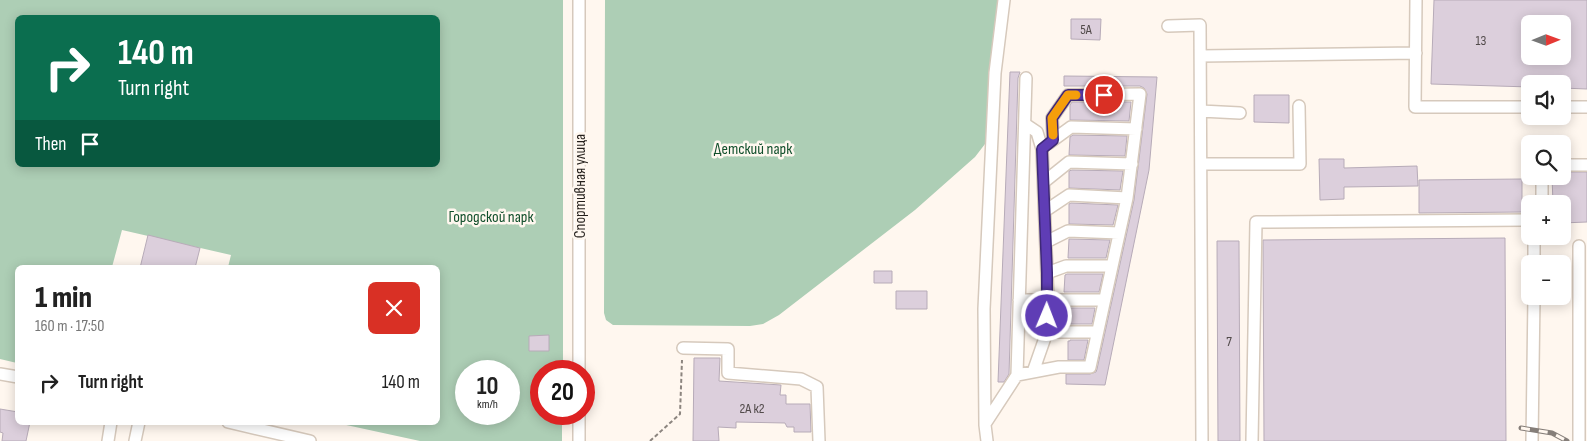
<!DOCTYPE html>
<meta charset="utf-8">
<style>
:root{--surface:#fff;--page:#f2f2f2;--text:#222;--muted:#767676}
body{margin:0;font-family:"Sofia Sans Condensed",sans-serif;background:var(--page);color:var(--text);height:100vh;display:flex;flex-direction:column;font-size:19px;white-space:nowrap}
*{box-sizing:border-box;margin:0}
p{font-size:16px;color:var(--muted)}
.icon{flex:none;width:28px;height:28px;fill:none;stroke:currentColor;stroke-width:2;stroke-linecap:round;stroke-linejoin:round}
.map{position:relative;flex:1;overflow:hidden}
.drawer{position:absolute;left:15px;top:265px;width:425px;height:160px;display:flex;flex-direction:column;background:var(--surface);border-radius:8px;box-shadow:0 2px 12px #0003}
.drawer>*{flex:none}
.hud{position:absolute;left:15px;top:15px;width:425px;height:152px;border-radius:8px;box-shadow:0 2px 12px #0003;background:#0b6e4f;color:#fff;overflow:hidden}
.needle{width:32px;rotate:89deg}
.tools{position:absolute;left:1521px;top:15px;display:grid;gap:10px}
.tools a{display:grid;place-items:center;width:50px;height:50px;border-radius:8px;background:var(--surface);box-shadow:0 2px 12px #0003;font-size:25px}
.speed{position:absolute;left:455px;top:360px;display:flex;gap:10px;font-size:25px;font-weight:700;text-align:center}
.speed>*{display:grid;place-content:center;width:65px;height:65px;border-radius:50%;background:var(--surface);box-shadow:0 2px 12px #0003;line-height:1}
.speed small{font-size:12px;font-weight:400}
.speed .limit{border:8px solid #d22;background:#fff;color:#111}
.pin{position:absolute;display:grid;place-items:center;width:42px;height:42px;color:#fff;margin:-21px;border:2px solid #fff;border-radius:50%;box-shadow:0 1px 5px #0007}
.me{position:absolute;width:55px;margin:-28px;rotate:1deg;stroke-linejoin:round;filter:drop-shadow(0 0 4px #0008)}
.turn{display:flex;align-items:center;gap:18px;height:105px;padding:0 20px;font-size:22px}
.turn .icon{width:65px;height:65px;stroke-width:2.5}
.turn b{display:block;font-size:35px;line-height:42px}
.then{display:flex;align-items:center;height:48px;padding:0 20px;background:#0003;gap:10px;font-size:19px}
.round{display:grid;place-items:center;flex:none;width:52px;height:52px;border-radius:8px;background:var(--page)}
.overview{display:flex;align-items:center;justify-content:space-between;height:85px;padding:0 20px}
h1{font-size:30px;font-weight:800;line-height:38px}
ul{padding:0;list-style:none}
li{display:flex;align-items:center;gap:15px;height:65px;padding:0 20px}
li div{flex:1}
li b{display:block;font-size:19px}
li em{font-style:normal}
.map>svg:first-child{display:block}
</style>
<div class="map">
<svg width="1587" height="441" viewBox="0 0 1587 441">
<rect width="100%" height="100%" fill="#fff7ef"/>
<path fill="#adceb5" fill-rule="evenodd" d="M0,0H563V371H541V414H562V441H420L337,423L438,422V268L228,267L231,255L122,230L112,267L18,268L17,363L0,359ZM18,18H438V165H18ZM466,371H509V414H466Z
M605,0H998L985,144L975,157L915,210L779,315L763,324L750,326L613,325L606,320L604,313Z"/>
<path fill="#dccfdc" stroke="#b7abb8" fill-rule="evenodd" d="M1434,0H1587V89L1562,88V84H1530V87L1431,84ZM1530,24H1562V56H1530Z
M1071,19H1101L1100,40L1071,39Z
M1010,72H1020L1018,78L1009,374L1004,382H998Z
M1064,76L1157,77L1149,170L1105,385L1066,384V374H1090L1096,372L1097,369L1134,200L1147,94L1144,88L1140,86H1064Z
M1254,95H1289V123L1254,122Z
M1072,102H1131L1129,121L1070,120V105Z
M1073,135L1127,136L1125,156L1069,155L1070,137Z
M1319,159H1344V168L1417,166L1418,186L1344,187V199L1320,200Z
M1072,170L1123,171L1120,190L1069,188V171Z
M1562,172H1587V222L1562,223V204H1553L1552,176H1562Z
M1522,179V212L1419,213V180Z
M1071,203L1118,205L1113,225L1069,224V204Z
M148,235L200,248L195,268H140Z
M1505,238L1506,441H1264L1263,240Z
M1069,239L1110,240L1106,258H1068Z
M1217,241H1239L1240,441H1218Z
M874,271H892V283H874Z
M1067,274H1103L1099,292H1064L1065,275Z
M896,291H927V309H896Z
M1070,308H1095L1092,324H1070Z
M549,335V351H529V336Z
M1070,340H1088L1084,360H1068V341H1070Z
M694,358H720L719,381L781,385L780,395H786V404H810L811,432H794V427H787L785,423L736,422V428L718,427L719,441H693Z
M0,409L18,412V422H30L26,441H2L3,433L0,432Z"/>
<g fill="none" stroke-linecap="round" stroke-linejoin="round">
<defs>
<path id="minor" d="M1416,0L1415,107H1530
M1168,26L1200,25L1202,441
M1201,56L1416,53
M1562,107H1587
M1201,111L1240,113
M1025,124L1037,132L1042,149L1048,300L1047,332L1033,372
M1049,143L1071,127L1136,129
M1201,164H1300L1299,106
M1562,165H1587
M1542,176V204
M1044,182L1069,162L1132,164
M1045,211L1069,195L1127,198
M1046,242L1068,231L1119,233
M1534,264V236
M1047,273L1066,266H1112
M1019,300H1104
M1047,332H1097
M683,348L728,349V373L801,379L817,387L819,441
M579,371V0
M0,374L18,377
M1017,375L1059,367H1090L1127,198L1140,94L1068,95L1052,118L1053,140
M228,422L310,441
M985,424L1017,375L1026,78
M108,441L111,422
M135,441L139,422
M579,441V414
M987,441L985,425L984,309L995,73L1004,0
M1252,441L1256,222L1530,220
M1532,441L1534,296
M1579,441V246"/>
</defs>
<use href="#minor" stroke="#d6c9bc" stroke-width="14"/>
<path stroke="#8c857f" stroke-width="2" stroke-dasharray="4 2.5" stroke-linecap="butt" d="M650,441L680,414L682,360"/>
<use href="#minor" stroke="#fff" stroke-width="11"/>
<defs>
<path id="rail" d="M1521,428L1552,433L1567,441"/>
</defs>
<use href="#rail" stroke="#857e79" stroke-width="5"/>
<use href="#rail" stroke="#fff7ef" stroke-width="3" stroke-dasharray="9" stroke-linecap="butt"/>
</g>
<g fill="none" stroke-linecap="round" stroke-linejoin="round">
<defs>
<path id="route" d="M1047,316V273L1042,149L1053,140L1052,118L1068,95H1104"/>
</defs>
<use href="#route" stroke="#3e2876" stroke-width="12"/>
<use href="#route" stroke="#5f3db5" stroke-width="9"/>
<path stroke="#f59e0b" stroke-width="9" d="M1053,135L1052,118L1068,95H1076"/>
</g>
<g text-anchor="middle" stroke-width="5" stroke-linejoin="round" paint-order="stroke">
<g font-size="14" fill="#524b4b">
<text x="1086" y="34">5А</text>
<text x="1481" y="45">13</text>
<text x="1229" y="346">7</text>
<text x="752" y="413">2А к2</text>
</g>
<g font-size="16" fill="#114f2b" stroke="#fff7ef">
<text x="753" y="154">Детский парк</text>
<text x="491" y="222">Городской парк</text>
</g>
<g font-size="16" fill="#241f1b" stroke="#fff7ef">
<text transform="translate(579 186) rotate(-90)" y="6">Спортивная улица</text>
</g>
</g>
</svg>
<div class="tools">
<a><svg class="needle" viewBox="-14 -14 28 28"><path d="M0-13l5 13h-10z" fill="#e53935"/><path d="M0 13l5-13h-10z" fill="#767676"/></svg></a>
<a><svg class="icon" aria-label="sound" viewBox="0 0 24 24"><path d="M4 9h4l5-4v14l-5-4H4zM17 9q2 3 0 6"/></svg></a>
<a><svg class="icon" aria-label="search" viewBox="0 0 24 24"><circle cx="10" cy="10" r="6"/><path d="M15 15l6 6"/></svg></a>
<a>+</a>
<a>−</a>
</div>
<div class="speed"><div>10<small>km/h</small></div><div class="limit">20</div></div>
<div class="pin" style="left:1104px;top:95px;background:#d93025"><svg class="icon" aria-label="arrive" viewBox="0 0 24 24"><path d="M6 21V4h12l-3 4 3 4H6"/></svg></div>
<svg class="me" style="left:1047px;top:316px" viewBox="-20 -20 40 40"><circle r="17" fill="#5f3db5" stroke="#fff" stroke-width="3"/><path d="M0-11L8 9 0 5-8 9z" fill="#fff"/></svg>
<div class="hud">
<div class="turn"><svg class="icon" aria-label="right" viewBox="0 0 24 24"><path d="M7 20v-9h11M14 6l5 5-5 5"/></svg><div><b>140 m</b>Turn right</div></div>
<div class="then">Then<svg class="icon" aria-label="arrive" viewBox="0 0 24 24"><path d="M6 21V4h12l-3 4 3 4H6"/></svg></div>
</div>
<section class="drawer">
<div class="overview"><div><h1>1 min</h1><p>160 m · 17:50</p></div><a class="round" style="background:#d93025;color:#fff"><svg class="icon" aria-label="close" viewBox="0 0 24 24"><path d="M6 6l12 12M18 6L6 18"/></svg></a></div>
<ul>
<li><svg class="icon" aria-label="right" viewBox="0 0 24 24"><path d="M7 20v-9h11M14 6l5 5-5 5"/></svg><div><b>Turn right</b></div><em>140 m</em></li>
</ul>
</section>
</div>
